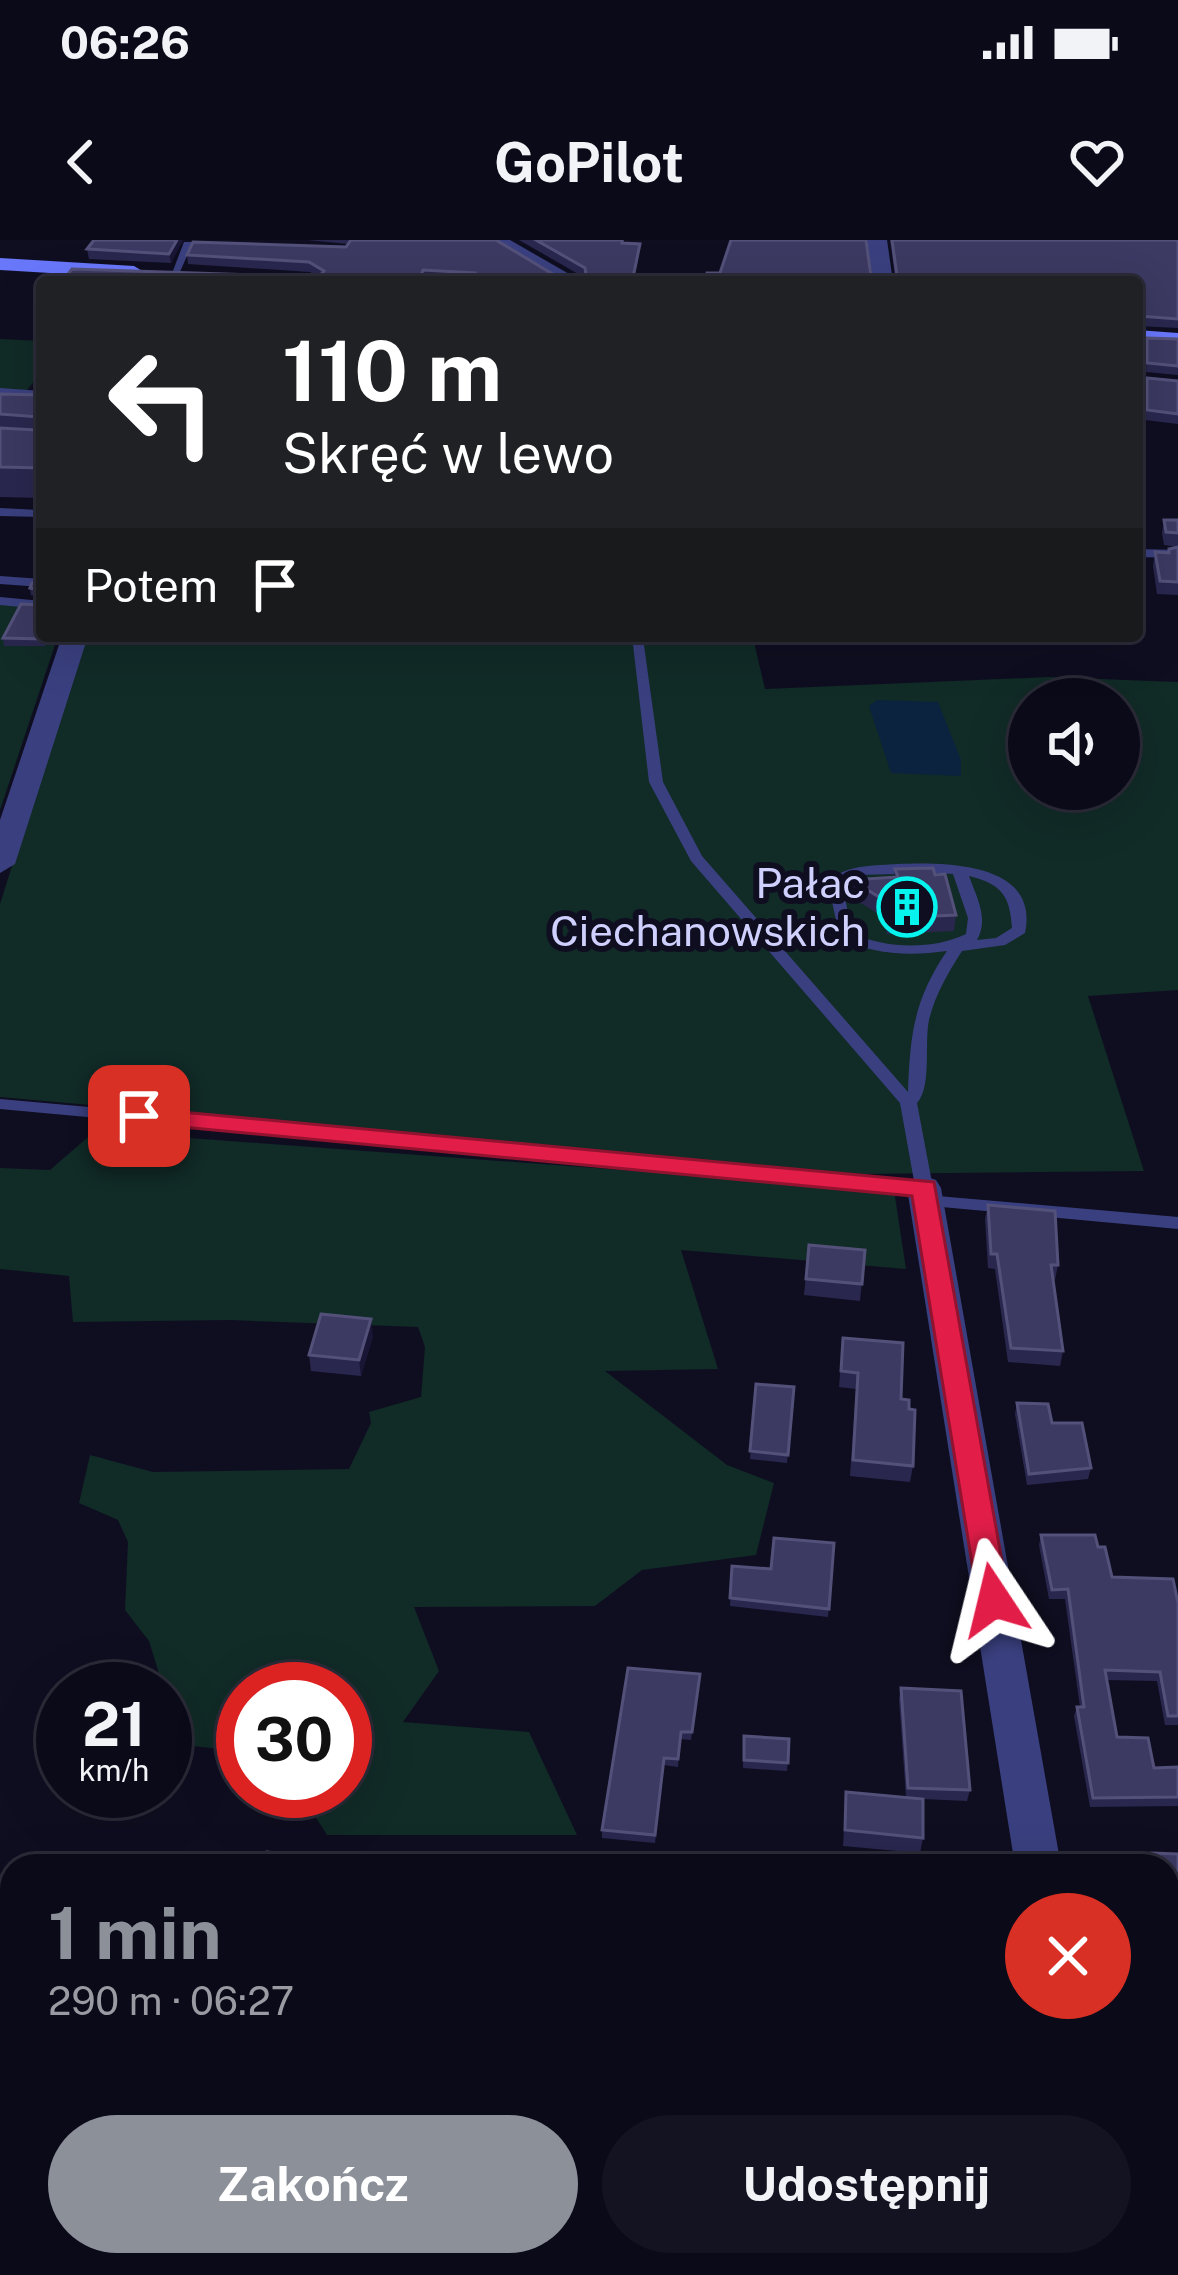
<!DOCTYPE html>
<html lang="pl">
<meta charset="utf-8">
<style>
:root{--surface:#0b0a19;--page:#141322;--text:#f1f3f6;--muted:#9a9aa2;--line:#2b2b38;--accent:#8c9099}
body{margin:0;font-family:"Public Sans",sans-serif;background:var(--page);color:var(--text);height:100vh;display:flex;flex-direction:column;font-size:45px;white-space:nowrap}
*{box-sizing:border-box;margin:0}
p{font-size:39px;color:var(--muted)}
.icon{flex:none;width:66px;height:66px;fill:none;stroke:currentColor;stroke-width:2;stroke-linecap:round;stroke-linejoin:round}
.map{position:relative;flex:1;overflow:hidden}
.sheet{position:absolute;left:0px;top:1614px;width:1179px;height:423px;display:flex;flex-direction:column;background:var(--surface);border-radius:36px 36px 0 0;box-shadow:0 12px 48px #0002,0 0 0 3px var(--line)}
.sheet>*{flex:none}
.hud{position:absolute;left:36px;top:36px;width:1107px;height:366px;border-radius:12px;box-shadow:0 12px 48px #0002,0 0 0 3px var(--line);background:#202124;color:#fff;overflow:hidden}
.fabs{position:absolute;left:1008px;top:438px;display:grid;gap:24px}
.fabs a{display:grid;place-items:center;width:132px;height:132px;border-radius:50%;background:var(--surface);box-shadow:0 12px 48px #0002,0 0 0 3px var(--line);font-size:60px}
.speed{position:absolute;left:36px;top:1422px;display:flex;gap:24px;font-size:60px;font-weight:700;text-align:center}
.speed>*{display:grid;place-content:center;width:156px;height:156px;border-radius:50%;background:var(--surface);box-shadow:0 12px 48px #0002,0 0 0 3px var(--line);line-height:1}
.speed small{font-size:30px;font-weight:400}
.speed .limit{border:18px solid #d22;background:#fff;color:#111}
.pin{position:absolute;display:grid;place-items:center;width:102px;height:102px;color:#fff;margin:-51px;border-radius:24px;box-shadow:0 6px 18px #0006}
.me{position:absolute;width:132px;margin:-66px;rotate:350deg;stroke-linejoin:round;filter:drop-shadow(0 0 9px #0008)}
.turn{display:flex;align-items:center;gap:42px;height:252px;padding:0 48px;font-size:54px}
.turn .icon{width:156px;height:156px;stroke-width:2.5}
.turn b{display:block;font-size:84px;line-height:102px}
.then{display:flex;align-items:center;height:114px;padding:0 48px;background:#0003;gap:24px;font-size:45px}
.round{display:grid;place-items:center;flex:none;width:126px;height:126px;border-radius:63px;background:var(--page)}
.headline{display:flex;align-items:center;justify-content:space-between;height:204px;padding:0 48px}
h1{font-size:72px;font-weight:700;line-height:90px;color:var(--accent)}
.action{display:flex;gap:24px;margin-top:auto;padding:24px 48px}
.action a{flex:1;height:138px;border-radius:72px;background:var(--accent);color:#fff;font-size:48px;font-weight:700;line-height:138px;text-align:center}
.action a+a{background:var(--page);color:var(--text)}
.status{display:flex;justify-content:space-between;align-items:center;height:84px;padding:0 60px;background:var(--surface);direction:ltr}
.status svg{height:33px;fill:currentColor}
header{display:flex;justify-content:space-between;align-items:center;height:156px;padding:0 48px;background:var(--surface);font-size:54px;font-weight:700}
.map>svg:first-child{display:block}
</style>
<div class="status"><b>06:26</b><svg viewBox="0 0 49 12"><path d="M0 12V9h3v3zM5 12V6h3v6zM10 12V3h3v9zM15 12V0h3v12zM26 1h20v11H26zM47 4h2v5h-2z"/></svg></div>
<header><svg class="icon" aria-label="back" viewBox="0 0 24 24"><path d="M15 5l-7 7 7 7"/></svg>GoPilot<svg class="icon" aria-label="heart" viewBox="0 0 24 24"><path d="M12 20l-8-8c-3-5 5-10 8-4 3-6 11-1 8 4z"/></svg></header>
<div class="map">
<svg width="1178" height="2035" viewBox="0 0 1178 2035">
<rect width="100%" height="100%" fill="#0f0e21"/>
<path fill="#112b27" fill-rule="evenodd" d="M0,99L42,101V132L12,168L0,167Z
M0,363L42,368V396H58L0,570Z
M85,396H705L753,398L765,449L1049,437L1178,442V750L1088,756L1144,931L862,934L0,857V664ZM1029,459H1119V549H1029Z
M95,891L894,950L906,1029L681,1010L718,1129L605,1131L727,1225L774,1243L756,1315L642,1330L595,1366L414,1367L439,1431L403,1482L529,1492L577,1595H327L299,1551H345V1449H243V1511L181,1505L149,1401L125,1370L128,1302L118,1280L79,1263L90,1215L153,1232L349,1229L371,1183L369,1172L421,1157L425,1107L418,1087L230,1080L73,1082L69,1036L0,1029V928L50,930Z"/>
<path fill="#0b233e" d="M877,460L938,462L961,520V536L891,533L869,466Z"/>
<g fill="none" stroke-linecap="round" stroke-linejoin="round">
<path fill="#3a407f" fill-rule="evenodd" d="M184,2H215L220,5L215,8L191,7L179,34L171,36Z
M1137,136L1178,140V146L1137,142Z
M0,148L42,151V157L0,154Z
M0,268L39,270L42,271V277L0,276Z
M1137,309L1178,310V318L1137,317Z
M0,336L42,339V347L0,344Z
M0,357L42,361V369L0,365Z
M632,396L643,398L663,542L702,616L908,852C910,795 914,759 947,711C910,716 873,715 840,698L829,648L834,637C852,624 875,626 898,624C945,622 1040,622 1025,693L1005,705L962,711C948,733 935,755 929,780C924,804 932,847 917,863L933,948L930,952L924,954L0,869V859L914,941L900,863L691,621L649,542ZM933,633L953,634L968,678L966,694C933,710 885,709 852,693L843,648L847,640L859,635ZM969,636C1002,644 1010,656 1012,688L996,698L977,700C989,679 977,658 969,636Z
M926,955L1178,977V989L920,965L917,961Z"/>
<path fill="#3a407f" fill-rule="evenodd" d="M486,0H510L583,42H558Z
M867,0H887L893,42H873Z
M62,396H88L15,624L0,633V580Z
M924,936L936,940L941,948L1061,1626H1015L907,948L912,940Z
M1080,2025H1132L1133,2035H1081Z"/>
<path fill="#6977fb" fill-rule="evenodd" d="M0,18L134,26L144,32L134,38L0,30Z
M1137,90L1178,93V105L1137,102Z"/>
</g>
<path fill="#2a274f" d="M94,0H183L171,23L89,19L87,9Z
M307,0H496L556,36L580,35L519,0H624V3L640,4L639,14L634,42H454L424,40L423,42H62L317,36L310,32L188,24L187,15L346,7L348,4Z
M890,0H1178V88L1137,86V42L871,36H895Z
M1147,98L1178,99V135L1146,132Z
M1147,138L1178,141V184L1145,180Z
M0,154L42,155V258L0,257Z
M1164,280H1178V307L1164,305L1162,293Z
M1178,307V355L1157,354L1153,326L1155,312L1168,313L1169,309Z
M42,343V357L31,355L30,348Z
M42,396H50L45,406H4L3,398Z
M895,629L956,675L954,691L887,694L882,676L849,656L851,640L894,637Z
M988,965L1058,1025L1055,1040H1053L1063,1111L1060,1126L1008,1122L995,1029L988,1028L985,979Z
M809,1005L865,1010L860,1061L804,1055Z
M373,1096L361,1136L311,1131L309,1115Z
M843,1098L909,1169L913,1226L910,1242L850,1236L856,1149L839,1147Z
M756,1144L794,1147L787,1223L750,1219Z
M1017,1163L1052,1183L1091,1228L1088,1239L1027,1245L1015,1174Z
M1041,1295L1098,1307L1112,1337L1178,1363V1485H1165L1157,1441L1107,1440L1117,1497L1154,1528L1178,1527V1566L1090,1567L1074,1476L1077,1467H1080L1065,1359H1049L1039,1305Z
M834,1303L828,1377L730,1366L732,1326L771,1329Z
M700,1434L691,1500L680,1499L678,1527L664,1525L655,1603L602,1598V1590Z
M901,1448L970,1550L967,1561L923,1559V1598L920,1613L843,1606L846,1552L906,1557L899,1459Z
M744,1496L789,1499L787,1531L743,1528Z
M1152,1613L1178,1614V1756H1171L1169,1746L1167,1747V1626H1149Z
M1172,1841H1178V1894H1173L1167,1851Z
M1178,1930V1972L1167,1973V1931Z
M994,2025H1047V2035H994Z"/>
<path fill="#181535" d="M177,0H183L171,23L169,14Z
M371,1079L373,1096L361,1136L359,1120Z"/>
<path fill="#3c3962" stroke="#53517a" stroke-width="3" d="M94,0H177L169,14L87,9Z
M351,0H496L556,36L586,35L585,28L536,0H622V3L640,4L632,42H473L475,33L423,30L419,42H62L72,29L319,37L324,31L309,22L187,15L193,2L346,7Z
M731,0H866L871,36H897L892,0H1178V79L1139,76L1137,79V42H705L707,33H720Z
M1147,98L1178,99V126L1147,123Z
M1147,138L1178,141V174L1147,170Z
M0,154L42,155V228L0,227V188L36,190L40,177L0,174Z
M1164,280H1178V293L1166,292Z
M1178,307V342L1160,341L1155,312L1169,313V309Z
M32,343H42V350L30,348Z
M21,364L42,365L43,399L3,398Z
M933,628L935,635L945,634L956,675L889,678L884,660L851,640L898,637L895,629Z
M988,965L1055,971L1058,1025H1051L1063,1111L1011,1108L997,1014H991Z
M809,1005L865,1010L862,1044L806,1039Z
M321,1074L371,1079L359,1120L309,1115Z
M843,1098L903,1103L901,1159L909,1160V1169L915,1170L913,1226L853,1220L858,1133L841,1131Z
M756,1144L794,1147L788,1215L750,1211Z
M1017,1163L1048,1164L1052,1183H1082L1091,1228L1029,1234Z
M1041,1295H1095L1098,1307H1105L1112,1337L1173,1339L1178,1363V1476H1168L1160,1432L1105,1430L1117,1497L1148,1498L1154,1528L1178,1527V1557L1093,1558L1077,1467H1084L1068,1349L1052,1350Z
M774,1298L834,1303L829,1369L730,1358L732,1326L771,1329Z
M628,1428L700,1434L692,1492H681L678,1519L664,1518L655,1595L602,1590Z
M901,1448L961,1451L970,1550L908,1548Z
M744,1496L789,1499L788,1523L744,1520Z
M846,1552L923,1559V1598L845,1590Z
M267,1612L322,1618L320,1626H263Z
M1152,1613L1178,1614V1746H1175L1173,1736H1167V1626H1154Z
M1172,1841H1178V1881Z
M1178,1930V1965L1167,1967V1931Z
M428,2025H509L507,2035H425Z
M998,2025H1047V2035H1014L998,2032Z"/>
<path fill="#e11d48" stroke="#92132f" stroke-width="3" d="M139,868L934,942L1009,1360L1005,1369L994,1373L982,1369L978,1360L912,956L130,882L126,876Z"/>
<defs>
<symbol id="building-ring" viewBox="-11 -11 22 22"><circle r="9.5" fill="#0f0e21" stroke="#06f3ee" stroke-width="1.5"/><path d="M-4-6H4V6H1V3H-1V6H-4ZM-2.5-4.3h1.7v1.8h-1.7ZM.8-4.3h1.7v1.8H.8ZM-2.5-1h1.7V.8h-1.7ZM.8-1h1.7V.8H.8Z" fill="#06f3ee"/></symbol>
</defs>
<g fill-rule="evenodd">
<use href="#building-ring" x="874" y="634" width="66" height="66"/>
</g>
<g text-anchor="middle" stroke-width="12" stroke-linejoin="round" paint-order="stroke">
<g font-size="42" fill="#cfd0fe" stroke="#0f0e21" text-anchor="end">
<text x="865" y="658">Pałac<tspan x="865" dy="48">Ciechanowskich</tspan></text>
</g>
</g>
</svg>
<div class="fabs">
<a><svg class="icon" aria-label="sound" viewBox="0 0 24 24"><path d="M4 9h4l5-4v14l-5-4H4zM17 9q2 3 0 6"/></svg></a>
</div>
<div class="speed"><div>21<small>km/h</small></div><div class="limit">30</div></div>
<div class="pin" style="left:139px;top:876px;background:#d93025"><svg class="icon" aria-label="arrive" viewBox="0 0 24 24"><path d="M6 21V4h12l-3 4 3 4H6"/></svg></div>
<svg class="me" style="left:994px;top:1360px" viewBox="-20 -20 40 40"><path d="M0-17L14 15 0 8-14 15z" fill="#e11d48" stroke="#fff" stroke-width="4"/></svg>
<div class="hud">
<div class="turn"><svg class="icon" aria-label="left" viewBox="0 0 24 24"><path d="M17 20v-9H6M10 6l-5 5 5 5"/></svg><div><b>110 m</b>Skręć w lewo</div></div>
<div class="then">Potem<svg class="icon" aria-label="arrive" viewBox="0 0 24 24"><path d="M6 21V4h12l-3 4 3 4H6"/></svg></div>
</div>
<section class="sheet">
<div class="headline"><div><h1>1 min</h1><p>290 m · 06:27</p></div><a class="round" style="background:#d93025;color:#fff"><svg class="icon" aria-label="close" viewBox="0 0 24 24"><path d="M6 6l12 12M18 6L6 18"/></svg></a></div>
<div class="action"><a>Zakończ</a><a>Udostępnij</a></div>
</section>
</div>
